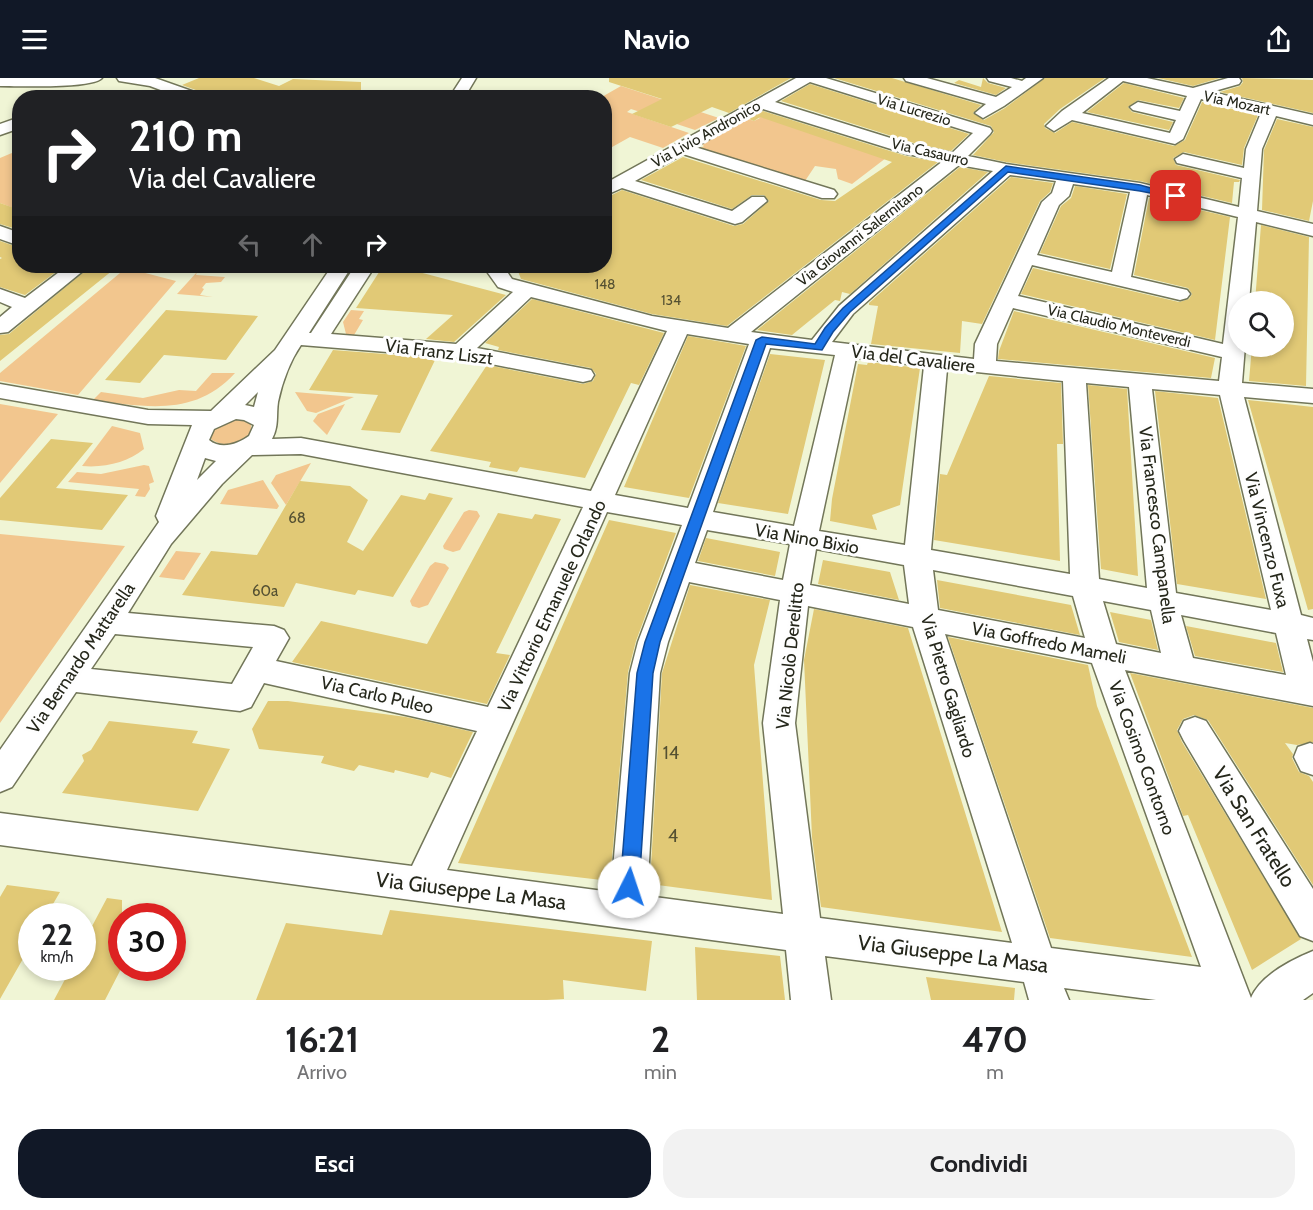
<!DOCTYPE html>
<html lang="it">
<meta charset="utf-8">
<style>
:root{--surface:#fff;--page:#f2f2f2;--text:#202124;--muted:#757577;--accent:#111827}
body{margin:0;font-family:Cabin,sans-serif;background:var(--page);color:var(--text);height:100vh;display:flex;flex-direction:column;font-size:22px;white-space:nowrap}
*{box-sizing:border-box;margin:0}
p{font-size:20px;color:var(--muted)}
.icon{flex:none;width:33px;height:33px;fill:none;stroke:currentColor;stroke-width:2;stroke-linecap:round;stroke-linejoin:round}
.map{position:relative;height:922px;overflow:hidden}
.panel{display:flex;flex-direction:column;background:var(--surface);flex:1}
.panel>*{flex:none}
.top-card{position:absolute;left:12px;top:12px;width:600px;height:183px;border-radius:24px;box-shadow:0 3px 9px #0003;background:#202124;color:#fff;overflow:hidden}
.buttons{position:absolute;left:1228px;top:213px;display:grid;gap:12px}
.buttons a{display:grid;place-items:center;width:66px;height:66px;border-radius:50%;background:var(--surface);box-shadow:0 3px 9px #0003;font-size:30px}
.speed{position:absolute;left:18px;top:825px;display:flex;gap:12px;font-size:30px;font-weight:700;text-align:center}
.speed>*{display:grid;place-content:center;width:78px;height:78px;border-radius:50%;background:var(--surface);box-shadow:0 3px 9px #0003;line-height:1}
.speed small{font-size:15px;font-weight:400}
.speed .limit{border:9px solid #d22;background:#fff;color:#111}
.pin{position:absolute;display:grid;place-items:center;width:51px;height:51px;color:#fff;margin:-26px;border-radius:12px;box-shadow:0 3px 9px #0006}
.me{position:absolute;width:66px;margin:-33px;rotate:4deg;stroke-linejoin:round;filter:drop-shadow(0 0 4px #0008)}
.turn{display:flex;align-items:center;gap:21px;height:126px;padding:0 18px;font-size:27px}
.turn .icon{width:78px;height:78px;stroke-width:2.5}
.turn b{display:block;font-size:42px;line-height:51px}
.lanes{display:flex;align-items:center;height:57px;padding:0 18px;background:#0003;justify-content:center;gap:30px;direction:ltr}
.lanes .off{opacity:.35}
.eta{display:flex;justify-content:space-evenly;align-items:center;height:102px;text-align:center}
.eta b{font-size:36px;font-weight:700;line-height:42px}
.button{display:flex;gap:12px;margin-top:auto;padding:12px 18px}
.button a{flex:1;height:69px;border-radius:24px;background:var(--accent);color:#fff;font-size:24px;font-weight:700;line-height:69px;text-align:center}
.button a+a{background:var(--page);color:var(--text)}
header{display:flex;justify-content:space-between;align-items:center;height:78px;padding:0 18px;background:var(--accent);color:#fff;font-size:27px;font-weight:700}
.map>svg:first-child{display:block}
</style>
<header><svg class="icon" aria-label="menu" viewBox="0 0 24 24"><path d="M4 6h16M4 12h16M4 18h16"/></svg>Navio<svg class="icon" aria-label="share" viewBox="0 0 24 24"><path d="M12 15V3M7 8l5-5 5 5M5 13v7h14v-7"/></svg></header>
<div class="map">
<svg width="1313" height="922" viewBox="0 0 1313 922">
<rect width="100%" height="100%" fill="#f0f5d5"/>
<path fill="#f2c68e" d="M621,8L719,40L695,52L631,31L627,34L689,55L663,70L630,59L605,73L604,20H600Z
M757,33L802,47L886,80L852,106L838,101L836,91L815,88L805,103L699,71L704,68L701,65L745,40L754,43L760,40L751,36Z
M19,72V132L0,125V80Z
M126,190L176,203L78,317L0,303V295Z
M197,194L196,197L225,199L221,204L206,205L202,210L204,211L200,217L213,219L177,216Z
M351,232L364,233L359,241L363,242L354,257L346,256L343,244Z
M212,295H235C195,339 146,329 93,322L101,314L143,320L179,312L196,313Z
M295,314L354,319L316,335L307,333Z
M0,326L58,336L0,405Z
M345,326L327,357L313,343L318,336Z
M231,342H243L251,346V354C242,366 225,370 212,362L210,359L214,350Z
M112,348L140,355L144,371C128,384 106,390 82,388Z
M311,385L286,427L271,405L276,397Z
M144,387L149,388L154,404L149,406L150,411L145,419L135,418L139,411L68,404L77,394L101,396Z
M263,402L279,428L277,431L220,426L228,412Z
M469,432L477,433L480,438L460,472L453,474L444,471L443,468L464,434Z
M0,456L125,468L0,645Z
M176,473L201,475L184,502L159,499Z
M435,484L445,486L449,490L428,527L419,530L412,528L410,523L430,488Z"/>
<path fill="#e1c976" d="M199,0H254L279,8L293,1L361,4V20H207L204,15L182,7Z
M609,0H791L729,35L712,29L671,49L632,36L662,21L609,4Z
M834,0H892L981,27L973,35L984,42L1005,30L1045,0H1105L1060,31L1044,46L1045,50L1055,55L1072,44L1174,68L1185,62L1202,24L1258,37L1244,70L1242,87L1184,74L1173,80L1176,87L1240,102L1239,104H1234L1232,125L1140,103L1006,84L973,77L994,54L991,48Z
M983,0L988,5L1006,10L996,17L954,5L959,2L981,9Z
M1158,0H1220L1193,8Z
M1242,0L1313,2V35L1220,14L1240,8L1243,4Z
M1124,5L1184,20L1179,30L1138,22L1128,29L1132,34L1173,44L1169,52L1087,34Z
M810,6L969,56L951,73L917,66L781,23Z
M763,33L906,78L938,84L727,248L652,236L521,201L516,188H604V121L622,112L734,148L743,146L769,123L764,117H752L732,131L641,102L683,79L821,122L835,123L892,84L760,39L754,43L749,41Z
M1277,41L1313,49V123L1309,143L1262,132L1264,72Z
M960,89L988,94L850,216L842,214L840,223L835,222L792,257L757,252Z
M1011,99L1053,105L1050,114L1040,123L982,246L962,243L960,275L871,266L878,228L869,227V225Z
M1075,108L1127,116L1110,191L1040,175L1061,128L1071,120Z
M1149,120L1230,139L1215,262L1021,216L1033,190L1179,224L1189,221L1192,216L1188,210L1134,197Z
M0,125L20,132V152L0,146Z
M1261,147L1309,159L1306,308L1249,303L1252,268H1284V224H1255Z
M0,163L20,170V188H64L25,217L0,209V181L2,180L0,179Z
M91,188H118L0,283V257L9,256Z
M383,188H418L415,193L506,217L454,264L426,261L453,237L356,230Z
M532,221L664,255L639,307L631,305L585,400L520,389L517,394L489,389L491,384L430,373L487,287L583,306L593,303L596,296L591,290L498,272L499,269L485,265Z
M166,232L258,238L226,282L164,277L140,305L105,302Z
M1014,233L1215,280L1211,300L998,281L999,273Z
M688,258L746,268L689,420L624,409Z
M333,272L436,280L400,355L361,352L378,317L309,312Z
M770,276L825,282L788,436L718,425Z
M868,284L920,290L900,427L872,437L877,452L830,443L832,421L858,286L867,287Z
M989,298L1061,305L1063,366H1057L1060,483L934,462L940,396L947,397Z
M1088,307L1127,311L1138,498L1101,491Z
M1155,313L1218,320L1266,521L1177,506Z
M1248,322L1313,329V531L1308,532Z
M51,361L93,365L56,410L128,417L102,452L0,442V420Z
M300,403L350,408L368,422L347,464L363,473L401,417L425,422L429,415L453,420L393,519L358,512L355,517L296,505L284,529L182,517L211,473L257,477Z
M498,435L532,441L535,436L561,441L496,575L510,577L487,626L292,584L321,543L427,566Z
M609,442L676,455L636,563L628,594L610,803L458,785Z
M706,460L780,474L775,498L698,483Z
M823,482L890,494L899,522L818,506Z
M937,502L1071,527L1080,557L940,530Z
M690,507L770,522L754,587L772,822L650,806L662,595Z
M814,531L908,550L1002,854L821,829L812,759L804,582Z
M1110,534L1151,542L1158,572L1119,564Z
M1186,548L1276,565L1283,594L1195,578Z
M948,559L1088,587L1097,628L1192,879L1050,860Z
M1130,595L1313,630V664L1297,667L1285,665L1293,676L1292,680L1299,694L1309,698L1313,704V807L1208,642L1194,637L1183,641L1177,652L1182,664L1301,861L1252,892L1188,737L1183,738Z
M268,623H288L406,639L473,654L451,700L431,694L428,700L395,692L394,695L359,687L354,693L321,685L324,678L259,671L252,651Z
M109,643L198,653L192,665L230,671L198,733L62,715L84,683L82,677L91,672Z
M7,807L60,814L46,838H32V865L0,921V819Z
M107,820L122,822V889L105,922H54L71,890H82V867Z
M390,832L652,863L646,913L563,902L564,921L547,922H256L286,845L382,857Z
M695,869L780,878L785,922H697Z
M926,899L1015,910L1014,922H931Z"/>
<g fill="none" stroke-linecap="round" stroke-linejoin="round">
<defs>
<path id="minor" d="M0,0H102C92,11 18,8 0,8Z
M117,0H155L203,17L205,20H182L150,8L119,3Z
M462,0H476L464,20H449Z
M796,0H826L990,50L992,53L990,56L968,78L1006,86L1140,105L1239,129L1242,100L1177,85L1175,81L1183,76L1244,90L1246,71L1261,35L1201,21L1183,61L1175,66L1072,42L1054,53L1046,48L1062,33L1109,0H1147L1193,10L1228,0H1239L1241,3L1239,6L1211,14L1313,37V47L1276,38L1262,71L1257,133L1313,146V158L1256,144L1249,224H1239V268H1245L1242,305L1313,311V325L1244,319L1301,537L1313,540V562L1307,561L1313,584V628L1125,592L1251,920C1260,898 1291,882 1313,873V915L1303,922H1156L1064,910L1069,922H1029L1024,904L825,878L831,922H791L786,872L0,767V735L412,788L477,653L264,605L251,629L240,633L76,614L12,709L0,714V672L159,444L156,438L192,347L148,346L0,320V306L148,332L211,333L275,272L332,188H352L309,255H311L355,188H375L331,256L456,266L513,214L498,209L483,188H503L512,201L652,238L728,250L943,83L907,76L763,31L695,69L834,112L837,116L834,120H822L683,76L635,103L732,133L752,119H764L767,123L742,144L735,146L622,110L604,118V106ZM1123,3L1187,18L1180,33L1138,24L1130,29L1133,32L1176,42L1170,55L1082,35ZM810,4L973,55L952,75L916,68L775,24ZM959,87L993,93L839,228L812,262L751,254ZM1010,97L1056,103L1052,115L1042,124L975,266L974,281L832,264L853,236ZM1073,106L1130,114L1112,194L1037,177L1059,127L1069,118ZM1147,117L1238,139L1223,266L1018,218L1032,187L1180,222L1187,220L1190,216L1187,212L1131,199ZM531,219L667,253L591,413L301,360L272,361C279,348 276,337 278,324C282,305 290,283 301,267L461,280L583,304L591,302L594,297L591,292L477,270ZM1013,230L1222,279L1219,303L996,283L997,266ZM687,256L749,266L688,430L615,417ZM770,270L835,277L794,448L713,434ZM856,280L924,288L905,467L819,453ZM947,291L1063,303L1070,496L931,472ZM1086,305L1129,309L1147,510L1099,501ZM1152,311L1220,317L1271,532L1176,515ZM258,314L254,329L245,327ZM236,341L244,342L254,347L249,358C238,366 221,372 209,362L214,351ZM301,376L583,429L488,629L276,583L289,560L284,552L274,548L128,535L171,466L222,406L252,377ZM205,380L216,383L197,402ZM607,434L682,447L638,564L630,595L611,814L447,792ZM707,452L790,466L783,502L695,485ZM816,471L904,487L909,526L810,507ZM933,492L1073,518L1085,560L938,532ZM689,504L780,522L763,645L783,836L647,818L660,595L668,564ZM1103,523L1151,532L1161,575L1116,566ZM808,528L913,549L1012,865L820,840L795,645ZM1181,537L1276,555L1286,597L1193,580ZM115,556L253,569L232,606L91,591ZM945,556L1092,585L1201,889L1051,870Z
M904,0H927L996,19L1012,9L989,3L987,0H1011L1022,3L1026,0H1043L1004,28L983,40L975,35L986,26L906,3Z
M20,39V50L0,57V46Z
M0,148L20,155V168L0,161Z
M67,188H89L8,254L0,255V239L12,229L0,224V211L25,220Z
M1195,639L1206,643L1313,811V863L1300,858L1184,663L1179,653L1184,643Z
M1310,665L1313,666V697L1301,693L1294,679L1298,669Z"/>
</defs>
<use href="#minor" stroke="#727659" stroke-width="3"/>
<use href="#minor" fill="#fff" fill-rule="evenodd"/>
</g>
<path fill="#1a73e8" stroke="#114b97" stroke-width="1.5" d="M1006,88L1140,107L1180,118L1176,120L1140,113L1008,94L850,234L833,254L822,272L766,266L660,564L653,595L639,809L636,816L629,818L623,816L620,809L637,595L645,564L756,262L762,259L815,266L825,250L843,230Z"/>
<g text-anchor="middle" stroke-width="6" stroke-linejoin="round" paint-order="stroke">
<g font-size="14" fill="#545032">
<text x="605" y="211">148</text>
<text x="671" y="227">134</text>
</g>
<g font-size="15" fill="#25271b" stroke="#fefefe">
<text transform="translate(1237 25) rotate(12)" y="5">Via Mozart</text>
<text transform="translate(914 32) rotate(17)" y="5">Via Lucrezio</text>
<text transform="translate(706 56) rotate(-29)" y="5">Via Livio Andronico</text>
<text transform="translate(930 74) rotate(13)" y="5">Via Casaurro</text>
<text transform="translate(860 157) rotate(-38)" y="5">Via Giovanni Salernitano</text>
<text transform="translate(1119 248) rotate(13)" y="5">Via Claudio Monteverdi</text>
</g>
<g font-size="15" fill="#545032">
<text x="297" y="445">68</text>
<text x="265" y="518">60a</text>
</g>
<g font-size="18" fill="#25271b" stroke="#fefefe">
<text transform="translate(439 274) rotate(7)" y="6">Via Franz Liszt</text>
<text transform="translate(913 281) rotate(7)" y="6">Via del Cavaliere</text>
<text transform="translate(1157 447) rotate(83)" y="6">Via Francesco Campanella</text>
<text transform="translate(807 461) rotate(10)" y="6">Via Nino Bixio</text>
<text transform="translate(1267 462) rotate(76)" y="6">Via Vincenzo Fuxa</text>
<text transform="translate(552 528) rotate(-65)" y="6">Via Vittorio Emanuele Orlando</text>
<text transform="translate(1049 565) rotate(11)" y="6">Via Goffredo Mameli</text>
<text transform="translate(790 578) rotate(-84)" y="6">Via Nicolò Derelitto</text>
<text transform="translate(81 580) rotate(-56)" y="6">Via Bernardo Mattarella</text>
<text transform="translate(948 608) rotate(73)" y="6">Via Pietro Gagliardo</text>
<text transform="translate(377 617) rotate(13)" y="6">Via Carlo Puleo</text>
<text transform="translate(1142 680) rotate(70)" y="6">Via Cosimo Contorno</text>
</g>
<g font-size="18" fill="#545032">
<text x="671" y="681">14</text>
<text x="673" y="764">4</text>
</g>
<g font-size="21" fill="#25271b" stroke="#fefefe">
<text transform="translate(1254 749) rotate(58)" y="7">Via San Fratello</text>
<text transform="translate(471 813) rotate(7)" y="7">Via Giuseppe La Masa</text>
<text transform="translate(953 876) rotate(7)" y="7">Via Giuseppe La Masa</text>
</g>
</g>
</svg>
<div class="buttons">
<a><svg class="icon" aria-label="search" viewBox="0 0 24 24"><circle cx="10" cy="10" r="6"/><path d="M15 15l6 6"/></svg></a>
</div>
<div class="speed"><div>22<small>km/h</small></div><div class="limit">30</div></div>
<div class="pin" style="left:1176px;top:118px;background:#d93025"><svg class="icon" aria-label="arrive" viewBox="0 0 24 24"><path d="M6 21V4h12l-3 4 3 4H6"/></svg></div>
<svg class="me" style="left:629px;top:809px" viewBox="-20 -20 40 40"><circle r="19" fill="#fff"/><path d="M0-13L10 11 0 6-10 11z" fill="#1a73e8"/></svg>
<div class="top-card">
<div class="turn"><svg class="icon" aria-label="right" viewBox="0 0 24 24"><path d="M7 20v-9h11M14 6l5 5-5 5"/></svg><div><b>210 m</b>Via del Cavaliere</div></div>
<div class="lanes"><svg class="icon off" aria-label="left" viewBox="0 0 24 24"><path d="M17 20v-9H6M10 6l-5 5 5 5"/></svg><svg class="icon off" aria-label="ahead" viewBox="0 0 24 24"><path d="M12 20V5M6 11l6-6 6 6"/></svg><svg class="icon" aria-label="right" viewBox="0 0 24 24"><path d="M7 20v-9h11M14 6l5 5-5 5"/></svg></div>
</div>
</div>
<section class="panel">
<div class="eta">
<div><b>16:21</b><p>Arrivo</p></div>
<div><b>2</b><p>min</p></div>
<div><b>470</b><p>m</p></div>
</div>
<div class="button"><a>Esci</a><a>Condividi</a></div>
</section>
